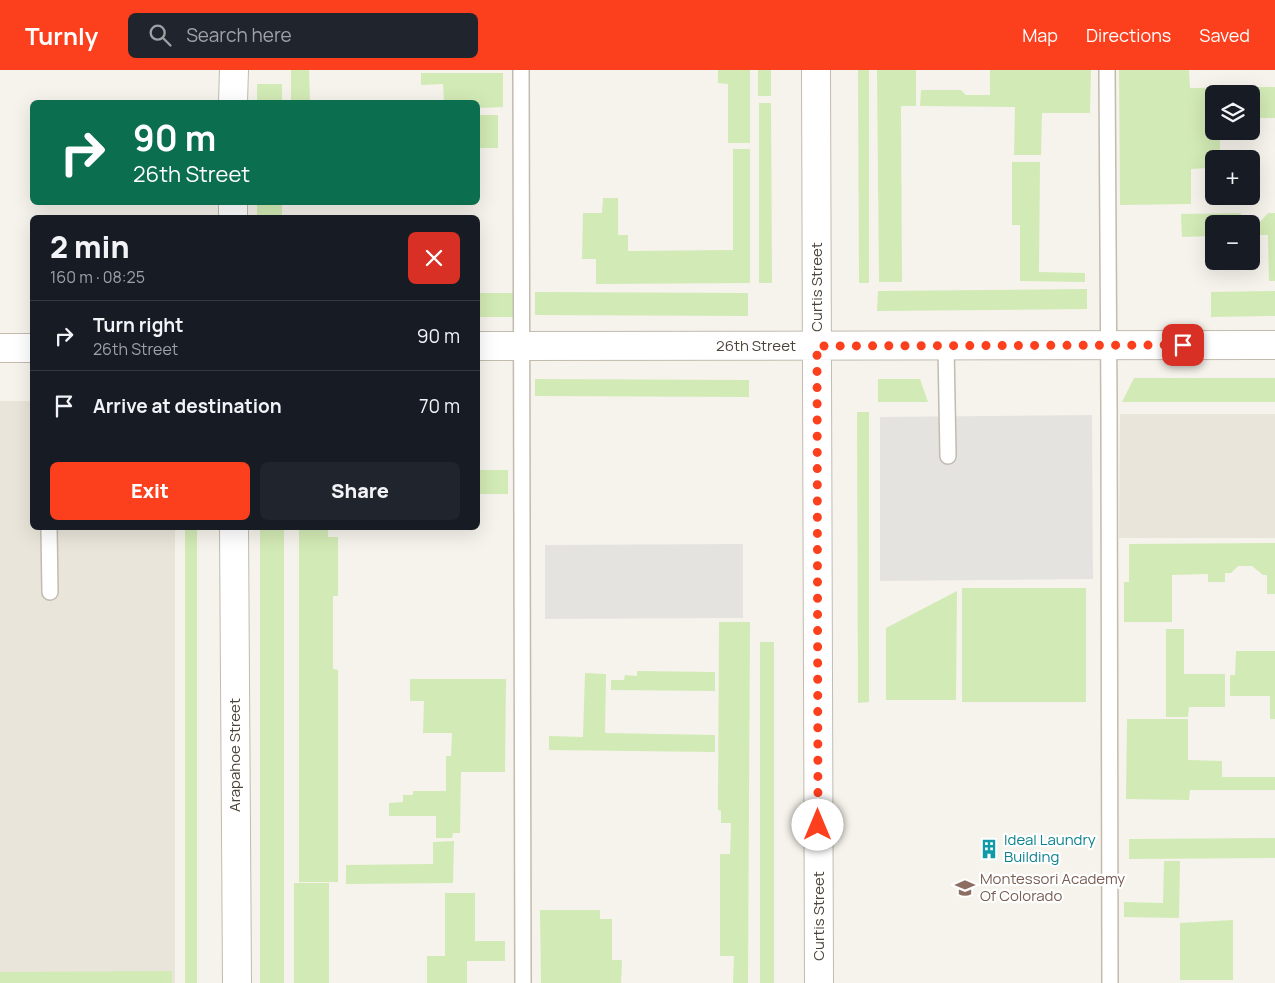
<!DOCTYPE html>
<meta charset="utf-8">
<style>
:root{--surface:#171b24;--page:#20242c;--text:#f1f3f6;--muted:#9ea1a6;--line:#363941;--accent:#fc3f1d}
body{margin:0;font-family:Manrope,sans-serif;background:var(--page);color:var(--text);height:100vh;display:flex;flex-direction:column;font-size:19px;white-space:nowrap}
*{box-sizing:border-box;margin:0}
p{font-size:16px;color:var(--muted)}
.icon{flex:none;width:28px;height:28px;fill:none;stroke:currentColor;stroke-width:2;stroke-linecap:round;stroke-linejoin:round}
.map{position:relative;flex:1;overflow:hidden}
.panel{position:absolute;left:30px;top:145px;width:450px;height:315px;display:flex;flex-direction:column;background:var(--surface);border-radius:8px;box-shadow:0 5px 20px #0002}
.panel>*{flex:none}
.guide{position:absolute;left:30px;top:30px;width:450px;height:105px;border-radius:8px;box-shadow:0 5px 20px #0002;background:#0b6e4f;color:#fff;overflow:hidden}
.tools{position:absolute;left:1205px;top:15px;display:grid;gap:10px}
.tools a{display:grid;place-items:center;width:55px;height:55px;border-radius:8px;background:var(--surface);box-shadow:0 5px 20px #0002;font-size:25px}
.pin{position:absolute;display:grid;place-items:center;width:42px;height:42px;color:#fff;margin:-21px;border-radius:10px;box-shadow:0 2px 8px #0006}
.me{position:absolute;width:55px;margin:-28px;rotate:0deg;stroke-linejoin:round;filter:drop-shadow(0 0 4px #0008)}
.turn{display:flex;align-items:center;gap:18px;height:105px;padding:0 20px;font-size:22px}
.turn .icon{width:65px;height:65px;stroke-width:2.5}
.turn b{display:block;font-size:35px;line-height:42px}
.round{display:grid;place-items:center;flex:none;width:52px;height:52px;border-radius:8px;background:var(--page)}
.head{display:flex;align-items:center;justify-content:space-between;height:85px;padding:0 20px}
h1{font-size:30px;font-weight:800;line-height:38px}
.button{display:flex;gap:10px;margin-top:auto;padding:10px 20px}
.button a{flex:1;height:58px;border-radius:8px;background:var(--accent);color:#fff;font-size:20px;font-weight:800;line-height:58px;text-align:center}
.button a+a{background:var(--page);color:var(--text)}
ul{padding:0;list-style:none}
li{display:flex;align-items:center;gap:15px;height:70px;padding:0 20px;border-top:1px solid var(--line)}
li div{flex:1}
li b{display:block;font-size:19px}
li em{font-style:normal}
header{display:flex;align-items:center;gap:30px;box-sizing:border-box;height:70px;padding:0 25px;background:var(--accent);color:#fff}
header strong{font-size:24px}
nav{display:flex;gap:28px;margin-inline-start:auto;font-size:18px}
.search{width:350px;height:45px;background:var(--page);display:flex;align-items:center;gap:12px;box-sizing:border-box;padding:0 18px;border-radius:8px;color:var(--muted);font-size:19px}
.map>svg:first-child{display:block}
</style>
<header>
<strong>Turnly</strong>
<div class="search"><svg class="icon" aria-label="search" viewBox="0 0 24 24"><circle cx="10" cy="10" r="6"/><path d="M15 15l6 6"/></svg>Search here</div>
<nav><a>Map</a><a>Directions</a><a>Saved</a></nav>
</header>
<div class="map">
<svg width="1275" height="913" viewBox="0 0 1275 913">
<rect width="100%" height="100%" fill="#f6f3ec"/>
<path fill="#eae5da" d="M0,331H32V458H175V913H0Z
M1120,344H1275V468H1119Z"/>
<path fill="#d2eab5" d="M291,0H309L310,32H291Z
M718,0H750V73H728V14L718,13Z
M758,0H771V26H758Z
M858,0H869V213H859Z
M877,0H916V36H901L902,212H879Z
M990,0H1091L1090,43H1042L1041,85H1014L1015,37L920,36L921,20H961L966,25H990Z
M1119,0H1189L1190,18L1275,17V48H1251V24H1214V61H1220V86H1210V98L1191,99V134L1120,135Z
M421,3H503V37L478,38V32H444L443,14L421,15Z
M257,14H282V32H257Z
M759,33H771L772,213H759Z
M478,45H498V78H478Z
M733,79H750V213L596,214V189H582L583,143H602L603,128H618V165H628V181L733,180Z
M1012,92H1040L1039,202L1085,203V212L1020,211V155H1012Z
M257,133H282V147H257Z
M1240,143L1246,151L1260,152L1268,143H1275V211H1269L1268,165H1251V154H1214V166L1182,167L1181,144Z
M1087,219V239L877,241L878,221Z
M1275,221V246L1211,247V222Z
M535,222L748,223V246L535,245Z
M478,223H513V247H478Z
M1134,308H1275V332H1122Z
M535,309L749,310V327L535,326Z
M878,309H920L928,332H878Z
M857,342H869V632L858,633Z
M478,400H508V424H478Z
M185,458H197V913H185Z
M260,458H284V913H260Z
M299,458H328V467H338V526H333V599L338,600V812H299Z
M1275,473V524H1267V505H1263L1252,496H1238L1231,503H1225V512H1208V504L1172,505V552H1124V512H1129V474Z
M962,518H1086V632H962Z
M957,521L956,630H886V558Z
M719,552H750L748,913H733L734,886H720V784H730L731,753H721V741L718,740Z
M1166,559H1184V604H1225V637H1189L1188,647H1166Z
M760,572H774V913H760Z
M1236,581H1275V649H1270V626H1230V605H1235Z
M637,601L715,602V621L611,620V610H624L625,605L637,606Z
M585,603L606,604L605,663L715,665V682L549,680V666L583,667Z
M410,609H506L505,702H461L460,763H453L452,768H436V746H389V733L403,732V725H413V721H446V686H451L452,663H423L424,631H410Z
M1127,649H1188V690L1222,691V707H1275V720H1190L1189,730L1126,729Z
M1275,768V788L1129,789V769Z
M454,771L453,813L346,814V795L433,794V772Z
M1164,791H1180L1179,848L1124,847V832L1163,833Z
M294,813H329V913H294Z
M445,823H475V871H505V891H467V913H427V886H445Z
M540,840H600V849H612V890H622L621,913H541Z
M1233,850V910H1180V853Z
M172,901V913H0V902Z"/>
<path fill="#e5e3e0" d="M1092,345L1093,509L880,511V347Z
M743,474V548L545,549V475Z"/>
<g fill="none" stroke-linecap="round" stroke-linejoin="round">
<defs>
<path id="service" d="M521,0L523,913
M1107,0L1109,337L1110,913
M946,276L948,386
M49,458L50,522"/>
<path id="minor" d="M816,0L819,913
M478,276L1275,275
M0,278H32"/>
<path id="tertiary" d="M233,32L234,0
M233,148V132
M234,458L237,913"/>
</defs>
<use href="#service" stroke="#c2bbae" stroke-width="18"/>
<use href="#minor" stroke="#c2bbae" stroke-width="30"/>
<use href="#tertiary" stroke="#c2bbae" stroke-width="30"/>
<use href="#service" stroke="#fff" stroke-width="15"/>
<use href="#minor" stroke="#fff" stroke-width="28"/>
<use href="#tertiary" stroke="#fff" stroke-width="28"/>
</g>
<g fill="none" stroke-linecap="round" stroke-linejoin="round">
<path stroke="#fc3f1d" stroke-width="9" stroke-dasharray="0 16.2" d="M818,755L817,276L1183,275"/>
</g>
<defs>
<symbol id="building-bare" viewBox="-9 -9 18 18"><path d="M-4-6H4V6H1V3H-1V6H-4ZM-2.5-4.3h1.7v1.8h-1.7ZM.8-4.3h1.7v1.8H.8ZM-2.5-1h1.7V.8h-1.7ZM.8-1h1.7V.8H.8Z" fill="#0f9aa8" stroke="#fff" stroke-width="2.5" paint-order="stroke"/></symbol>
<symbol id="school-bare" viewBox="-9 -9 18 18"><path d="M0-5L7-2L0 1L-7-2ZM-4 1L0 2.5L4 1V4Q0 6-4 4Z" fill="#8d6e63" stroke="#fff" stroke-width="2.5" paint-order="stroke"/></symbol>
</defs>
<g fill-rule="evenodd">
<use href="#building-bare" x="975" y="765" width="28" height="28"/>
<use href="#school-bare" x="951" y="804" width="28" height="28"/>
</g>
<g text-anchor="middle" stroke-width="4.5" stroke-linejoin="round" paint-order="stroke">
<g font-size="15" fill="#4b4439" stroke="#fff">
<text transform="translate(817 217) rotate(-90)" y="5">Curtis Street</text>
<text x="756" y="281">26th Street</text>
<text transform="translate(235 685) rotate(-90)" y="5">Arapahoe Street</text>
<text transform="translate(819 846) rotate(-90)" y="5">Curtis Street</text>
</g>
<g font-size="15" fill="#0d838f" stroke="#fff" text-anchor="start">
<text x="1004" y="775">Ideal Laundry<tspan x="1004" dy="17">Building</tspan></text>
</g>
<g font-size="15" fill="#785e54" stroke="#fff" text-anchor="start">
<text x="980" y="814">Montessori Academy<tspan x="980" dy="17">Of Colorado</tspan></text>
</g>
</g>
</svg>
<div class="tools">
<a><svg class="icon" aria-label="layers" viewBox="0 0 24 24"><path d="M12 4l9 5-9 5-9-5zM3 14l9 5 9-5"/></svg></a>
<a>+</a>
<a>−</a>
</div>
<div class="pin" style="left:1183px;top:275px;background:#d93025"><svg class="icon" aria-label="arrive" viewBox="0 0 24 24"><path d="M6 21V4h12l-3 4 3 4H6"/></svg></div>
<svg class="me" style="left:818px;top:755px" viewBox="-20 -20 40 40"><circle r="19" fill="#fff"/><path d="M0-13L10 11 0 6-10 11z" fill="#fc3f1d"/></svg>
<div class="guide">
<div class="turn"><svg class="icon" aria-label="right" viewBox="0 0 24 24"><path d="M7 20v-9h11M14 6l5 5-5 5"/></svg><div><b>90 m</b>26th Street</div></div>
</div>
<section class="panel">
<div class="head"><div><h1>2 min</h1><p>160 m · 08:25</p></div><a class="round" style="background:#d93025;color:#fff"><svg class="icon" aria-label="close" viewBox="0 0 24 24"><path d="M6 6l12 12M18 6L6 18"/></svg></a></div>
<ul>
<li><svg class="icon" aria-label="right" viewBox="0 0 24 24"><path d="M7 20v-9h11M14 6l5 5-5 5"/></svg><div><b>Turn right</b><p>26th Street</p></div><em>90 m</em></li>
<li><svg class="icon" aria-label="arrive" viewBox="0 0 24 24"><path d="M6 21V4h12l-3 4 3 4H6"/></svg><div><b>Arrive at destination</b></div><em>70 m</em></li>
</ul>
<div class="button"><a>Exit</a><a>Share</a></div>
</section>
</div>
